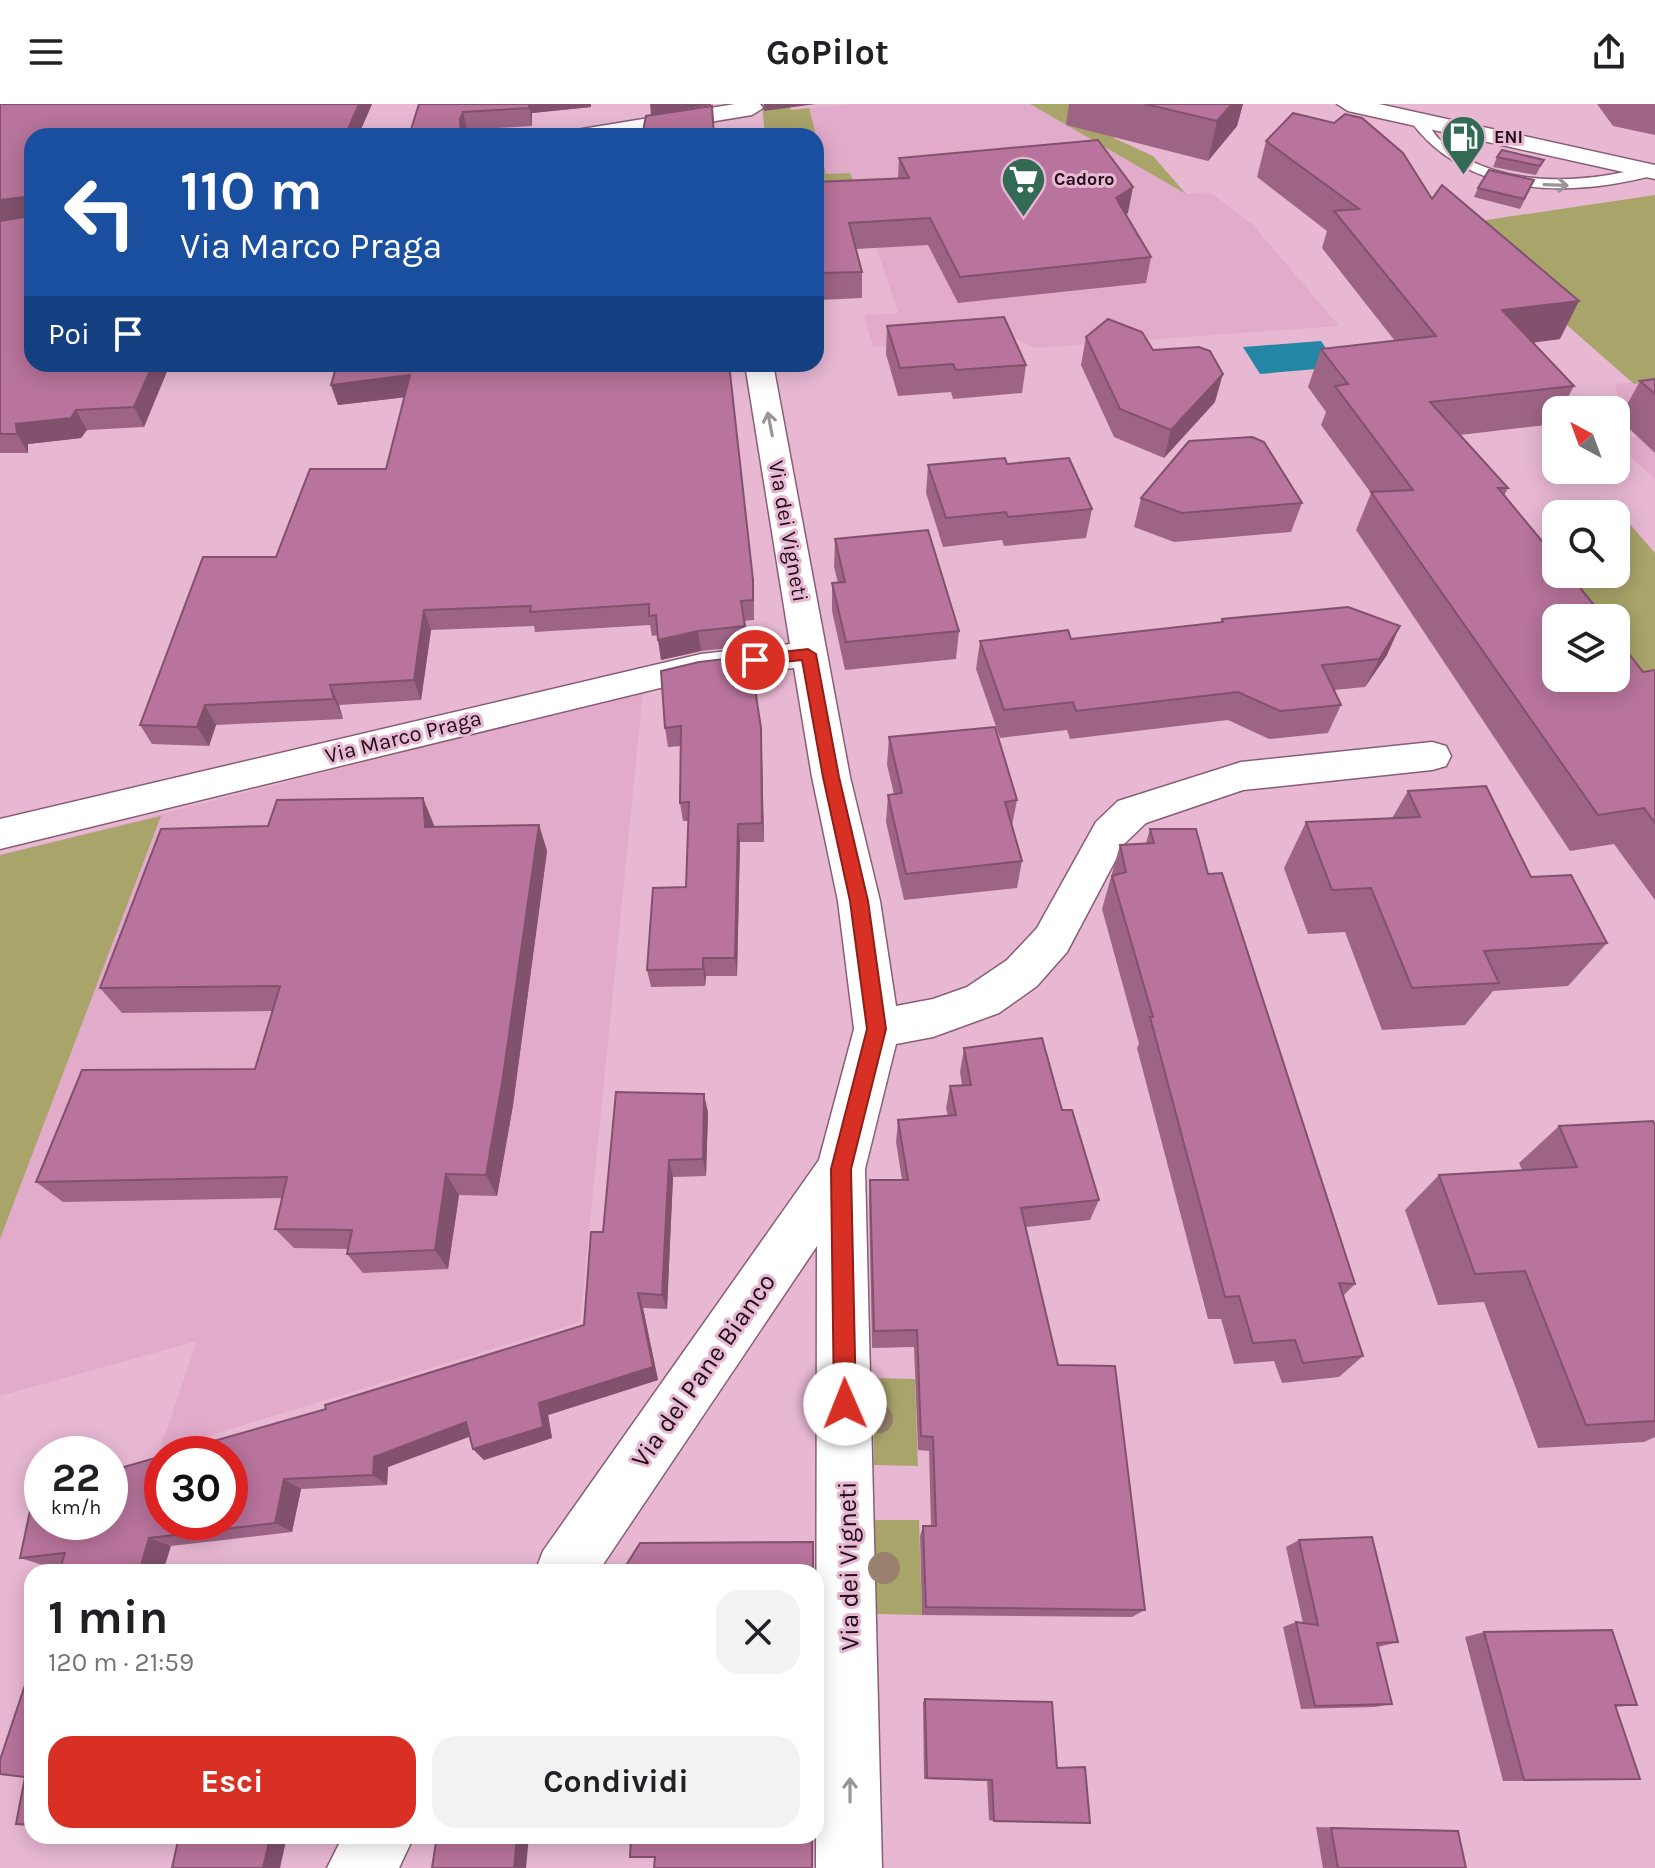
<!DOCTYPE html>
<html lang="it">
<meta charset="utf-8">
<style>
:root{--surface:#fff;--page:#f2f2f2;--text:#202124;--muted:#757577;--accent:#d93025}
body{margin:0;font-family:Karla,sans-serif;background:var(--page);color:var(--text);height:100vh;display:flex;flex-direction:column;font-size:30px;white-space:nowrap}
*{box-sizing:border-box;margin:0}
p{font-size:26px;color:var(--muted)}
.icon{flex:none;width:44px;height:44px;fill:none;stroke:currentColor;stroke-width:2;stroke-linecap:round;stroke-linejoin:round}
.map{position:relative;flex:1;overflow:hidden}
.panel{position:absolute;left:24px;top:1460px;width:800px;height:280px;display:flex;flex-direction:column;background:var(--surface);border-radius:24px;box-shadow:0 4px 20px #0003}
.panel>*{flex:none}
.banner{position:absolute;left:24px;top:24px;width:800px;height:244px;border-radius:24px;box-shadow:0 4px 20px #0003;background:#1a4fa0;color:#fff;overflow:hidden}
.needle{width:52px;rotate:319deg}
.buttons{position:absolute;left:1542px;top:292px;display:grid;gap:16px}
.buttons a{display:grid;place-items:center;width:88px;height:88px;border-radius:16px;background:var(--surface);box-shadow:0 4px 20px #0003;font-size:40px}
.speed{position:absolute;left:24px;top:1332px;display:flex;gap:16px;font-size:40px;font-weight:700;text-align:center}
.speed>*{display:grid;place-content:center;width:104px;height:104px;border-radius:50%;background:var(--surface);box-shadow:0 4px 20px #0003;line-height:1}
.speed small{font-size:20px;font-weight:400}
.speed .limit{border:12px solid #d22;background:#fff;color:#111}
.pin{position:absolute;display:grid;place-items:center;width:68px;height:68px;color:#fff;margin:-34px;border:4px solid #fff;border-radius:50%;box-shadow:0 2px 8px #0007}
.me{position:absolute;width:88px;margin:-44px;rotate:359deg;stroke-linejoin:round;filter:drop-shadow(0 0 6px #0008)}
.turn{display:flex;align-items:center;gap:28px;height:168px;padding:0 24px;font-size:36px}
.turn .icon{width:104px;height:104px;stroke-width:2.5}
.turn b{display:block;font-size:56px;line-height:68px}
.then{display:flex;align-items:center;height:76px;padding:0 24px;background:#0003;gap:16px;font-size:30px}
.round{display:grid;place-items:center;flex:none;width:84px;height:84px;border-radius:24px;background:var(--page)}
.summary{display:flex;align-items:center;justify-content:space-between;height:136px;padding:0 24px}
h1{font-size:48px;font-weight:700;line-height:60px}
.primary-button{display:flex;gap:16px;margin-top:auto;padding:16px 24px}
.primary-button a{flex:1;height:92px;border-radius:24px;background:var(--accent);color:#fff;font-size:32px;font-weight:700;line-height:92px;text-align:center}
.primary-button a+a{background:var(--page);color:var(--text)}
header{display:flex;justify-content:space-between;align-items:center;height:104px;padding:0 24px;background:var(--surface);font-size:36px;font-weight:700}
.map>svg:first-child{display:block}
</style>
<header><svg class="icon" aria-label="menu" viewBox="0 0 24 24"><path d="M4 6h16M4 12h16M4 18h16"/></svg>GoPilot<svg class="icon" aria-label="share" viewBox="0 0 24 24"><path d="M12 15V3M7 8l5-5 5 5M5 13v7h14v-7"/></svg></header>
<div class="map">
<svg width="1655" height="1764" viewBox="0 0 1655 1764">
<rect width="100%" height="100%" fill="#e8b8d3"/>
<path fill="#e2abca" d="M789,0L791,6L851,0H1030L1186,90L1210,88L1253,121L1339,222L1036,244L1014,234L873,243L864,211L898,209L859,91L816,94V32H765Z
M1655,277V375L1616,340V336L1639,333L1622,314L1615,280Z
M643,587L580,1218L159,1347L197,1237L0,1292V751Z"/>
<path fill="#a9a46a" d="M762,0H789L791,6L809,4L826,70L850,69L857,86L816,89V32H765Z
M1030,0H1112L1109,11L1114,34L1153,52L1186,90Z
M1655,91V277L1634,280L1440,110L1459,120Z
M1621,410L1655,449V566L1639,568L1616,539V514H1596L1560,470H1616V411Z
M161,712L0,1135V751Z
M873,1274L915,1275L918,1362L874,1361Z
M873,1416H919L922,1511L875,1510Z"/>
<path fill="#2386a5" d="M1321,237L1339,263L1260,270L1243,243Z"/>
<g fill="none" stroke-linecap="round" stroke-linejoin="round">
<defs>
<path id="service" d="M1416,11C1428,15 1432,29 1441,37C1448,43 1458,50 1467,55C1524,85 1595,77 1655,61V71C1568,94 1466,94 1409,15Z"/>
<path id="minor" d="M735,0H760L763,4L752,11L624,32H570L574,27L582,25Z
M745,260H773L850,673L880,797L896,902L933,895L967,883L1007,856L1037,824L1096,718L1118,697L1241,658L1432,638L1446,642L1451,652L1446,662L1432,666L1243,686L1146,719L1124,740L1067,848L1037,882L999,909L933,933L896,940L865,1065L882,1764H816L817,1142L598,1468H535L543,1447L819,1056L854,925L838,797L812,673L794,564L701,574L0,745V715L701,550L790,540Z
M343,1732H414L399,1764H327Z"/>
<path id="primary" d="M1337,0H1379L1655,61V75L1348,7Z"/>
</defs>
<use href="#service" stroke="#885d75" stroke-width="3"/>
<use href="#minor" stroke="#885d75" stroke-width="3"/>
<use href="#primary" stroke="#885d75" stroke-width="3"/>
<use href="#service" fill="#fff" fill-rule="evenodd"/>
<use href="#minor" fill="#fff" fill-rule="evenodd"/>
<use href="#primary" fill="#fff" fill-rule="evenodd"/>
</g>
<g fill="#99816e">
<circle cx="879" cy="1315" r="14"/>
<circle cx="884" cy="1464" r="16"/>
</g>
<path fill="#9e6486" d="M0,0H372L358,32H32L170,260L144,323L87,326L81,334L28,340V349H0Z
M419,0L591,3L532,9V22L467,26Z
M1069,0H1243L1237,22L1208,57L1066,21Z
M1597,0H1655V31L1613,22Z
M1266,37L1432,95L1560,235L1532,239L1574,282L1561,306H1556V316L1554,320L1460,331L1508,384L1504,392L1643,568L1655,566V796L1614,740L1570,747L1356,426L1371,389L1321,321L1326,308L1308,283L1321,245L1395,237L1322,144L1327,127L1257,73Z
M1497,53L1544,56L1536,71L1493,63Z
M899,54L1128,109L1126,110L1151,153L1146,179L958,199L928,141L856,145L862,168V194L819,196L816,185V78L898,74Z
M1478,84L1530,85L1520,105L1474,93Z
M887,222L1026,261L1022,289L953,295L951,288L898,292L886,250Z
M1086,233L1153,246L1215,298L1164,354L1114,333L1081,261Z
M729,260L754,497V516L744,517L747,542L701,547L661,556L658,531L652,532L650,521L535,528L534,522L431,526L421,596L339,601L343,615L216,621L209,642L152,640L140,621L276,453L386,365L405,293L338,301L331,281Z
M1655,275V349L1619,315L1640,277Z
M1007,360L1092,405L1086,434L1004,442L1002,436L943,443L926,389L928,361Z
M1141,394L1302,399L1291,428L1174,438L1134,423Z
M835,435L959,527L956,555L845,566L832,507V479H838L834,463Z
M1222,515L1387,551L1365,583L1334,586L1341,601L1328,629L1269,635L1228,616L1070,635L1067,626L1000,634L976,565L980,537L1071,535L1221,518Z
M661,567L761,624L764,738H740L737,872H706L705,882L651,883L647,866L686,783L688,717H683L680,699L681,642L668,643L665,624Z
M889,633L1017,696L1012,722L1022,757L1017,784L904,796L886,718L888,691L894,690L887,661Z
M1408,687L1531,773L1607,839L1568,882L1493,887L1465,921L1382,926L1345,828L1308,830L1284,764L1306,718L1392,714Z
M539,721L547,747L513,1001L497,1092L459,1091L448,1165L363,1169L347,1150L348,1145L294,1144L275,1125L282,1094L63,1098L36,1078L255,965L273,907L122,909L100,884L434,723Z
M1150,725L1208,770L1355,1180L1343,1192L1363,1252L1339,1273L1282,1279L1274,1257L1234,1260L1221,1215H1208L1137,944L1139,940L1102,805L1120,741L1146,739Z
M964,944L1062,1006L1099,1096L1090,1116L1026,1123L1058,1261L1145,1506L1132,1513L922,1511L920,1432L923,1422H931L929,1347L918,1346L914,1243L872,1244L869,1097L870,1076H902L896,1038L898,1016L948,1012L946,1004L950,982L962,981L960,968Z
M708,1008L706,1072L673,1073L667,1205L643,1204L658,1276L548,1311L552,1334L484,1356L473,1345L470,1332L388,1363L387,1381L301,1385L292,1428L171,1442L46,1462L20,1454L326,1305L584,1221L603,1128Z
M1655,1021V1333L1644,1338L1538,1344L1484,1198L1438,1201L1405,1106L1439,1071L1522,1066L1519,1059L1559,1022Z
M1299,1436L1398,1538L1378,1543L1392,1600L1375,1603L1301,1605L1283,1523L1296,1518L1303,1519L1286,1443Z
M1484,1528L1637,1601L1616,1603L1640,1675L1503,1677L1465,1533Z
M925,1595L1052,1598L994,1717L989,1716L987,1677L924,1675L923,1598Z
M1316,1723L1458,1727L1466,1764H1323Z"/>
<path fill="#81516d" d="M359,0H372L358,32H345Z
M529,0H591V3L532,9V22Z
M650,0H711V1L651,11Z
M764,0H816L764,7Z
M1232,0H1243L1237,22L1208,57L1217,17Z
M463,8L467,26L465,32H461L460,15Z
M1133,83L1128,109L1111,120L1116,94Z
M25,93L32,112L0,117V96Z
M1579,197L1560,235L1485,244L1502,206Z
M153,260H170L144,323L134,303Z
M1223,270L1215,298L1164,354L1171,326Z
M410,271L416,292L338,301L331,281Z
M76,306L87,326L81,334L28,340V349L17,330L16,320Z
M424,506L431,526L421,596L414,576Z
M1400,522L1387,551L1365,583L1379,555Z
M698,527L701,547L661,556L658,536Z
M330,581L339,601L343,615L334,595Z
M205,601L216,621L209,642L197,623Z
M761,624L762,643L764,738L762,719Z
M423,694L434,721L436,750L425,723Z
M738,720L740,738L737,872L735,854Z
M539,721L547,747L513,1001L497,1092L486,1071Z
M703,854L706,872L705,882L703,865Z
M704,990L708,1008L706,1072L703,1055Z
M669,1056L673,1073L667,1205L662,1191Z
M446,1070L459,1091L448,1165L435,1146Z
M638,1189L643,1204L658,1276L548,1311L552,1334L484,1356L473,1345Z
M466,1318L477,1330L388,1363L387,1381L373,1371L374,1353Z
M284,1375L301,1385L292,1428L275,1419Z
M149,1434L171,1442L163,1468H139Z
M244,1732H262L260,1738L243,1739Z
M517,1732H529L526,1764H514Z
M286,1737L280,1764H263L269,1738Z"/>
<path fill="#b8749c" stroke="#81516d" stroke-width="2" d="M0,0H359L345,32H32V260H153L134,303L76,306L71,314L16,320L17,330H0V117L25,113V93L0,96Z
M419,0H529V4L463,8L460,15L461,32H409Z
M1145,0H1232L1217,17Z
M712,2L714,32H642L646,12Z
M1293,9L1334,19L1345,10L1362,14L1403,49L1432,95L1442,81L1579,197L1502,206L1574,282L1430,298L1508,384H1498L1556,454V470H1569L1594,501L1591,502L1601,514H1556V574H1616V533L1643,568L1655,566V719L1644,704L1598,711L1371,388L1413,386L1335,282L1348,280L1321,245L1436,232L1334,107L1359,105L1266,37Z
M1098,36L1133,83L1116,94L1151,153L960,173L930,114L849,119L862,168L819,169L816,159V78L909,74L899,54Z
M1502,46L1544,56L1540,62L1497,53Z
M1489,66L1534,76L1524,95L1478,84Z
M1004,213L1026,261L956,266L953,260L900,264L887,222Z
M1108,215L1142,228L1153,246L1199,243L1210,247L1223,270L1171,326L1120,305L1086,233Z
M337,260H729L753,476V496L741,497L745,522L698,527L658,536L656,511L649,512V500L530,508L531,502L424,506L414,576L330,581L334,595L205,601L197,623L140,621L203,453H276L310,365H386L410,271L331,281Z
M1655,275V290L1640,277Z
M1252,333L1264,338L1302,399L1182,409L1141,394L1189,337Z
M1005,354L1007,360L1069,354L1092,405L1008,413L1006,408L946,414L928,361Z
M928,426L959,527L846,538L832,479L845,478L835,435Z
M1348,503L1400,522L1379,555L1322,561L1341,601L1280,607L1238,588L1076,607L1073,598L1004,606L980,537L1068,526L1071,535L1223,518L1222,515Z
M750,552L761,624L762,719L738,720L735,854H703V865L647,866L653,784L686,783L689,698L680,699L681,622L665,624L661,567L699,558Z
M995,623L1017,696L1005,698L1022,757L906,770L888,691L902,689L889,633Z
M1486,682L1531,773L1571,771L1607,839L1484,847L1499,879L1412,884L1371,784L1332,786L1306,718L1420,713L1408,687Z
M423,694L425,723L539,721L502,979L486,1071L446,1070L435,1146L347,1150L352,1126L275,1125L287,1073L36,1078L82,966L255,965L280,882L100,884L161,725L268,722L277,696Z
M1150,725H1196L1208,770L1222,769L1355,1180L1339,1179L1363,1252L1303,1259L1295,1236L1253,1239L1239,1192L1225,1193L1150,913H1153L1112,772L1126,768L1120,741L1154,739Z
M1042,934L1062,1006H1072L1099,1096L1021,1104L1058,1261L1115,1262L1145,1506L926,1503L923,1422H936L933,1333L921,1332L917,1226L874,1227L870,1076H908L898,1016L956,1011L950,982L971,981L964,944Z
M616,988L704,990L703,1055L669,1056L662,1191L638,1189L653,1263L539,1299L543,1323L473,1345L466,1318L374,1353L373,1371L284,1375L275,1419L149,1434L139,1468H59L65,1449L20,1454L34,1388L42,1386V1418H110V1367L162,1352V1418H230V1350H168L326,1305L325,1301L584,1221L591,1128H603Z
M1653,1017L1655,1021V1317L1586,1321L1525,1167L1475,1170L1439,1071L1577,1063L1559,1022Z
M1372,1433L1398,1538L1377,1539L1392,1600L1315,1602L1296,1518L1318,1521L1299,1436Z
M813,1438V1468H622L640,1439Z
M269,1465L368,1466L367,1468H268Z
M1612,1526L1637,1601H1615L1640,1675L1524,1676L1484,1528Z
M32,1560V1721L16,1720L25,1673L0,1670V1656Z
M925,1595L1052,1598L1057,1664L1085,1663L1090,1719L994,1717L992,1676L927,1674Z
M1331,1724L1458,1727L1466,1764H1338Z
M179,1732H244L243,1739L269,1738L263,1764H172Z
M437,1732H517L514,1764H432Z
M631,1732H812V1764H654L655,1753H630Z"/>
<defs><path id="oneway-shaft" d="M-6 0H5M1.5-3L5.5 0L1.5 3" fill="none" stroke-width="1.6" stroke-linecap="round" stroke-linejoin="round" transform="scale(2)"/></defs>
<g stroke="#9a9397">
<use href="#oneway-shaft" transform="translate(1556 81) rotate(2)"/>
<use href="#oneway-shaft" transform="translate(770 320) rotate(-101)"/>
<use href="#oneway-shaft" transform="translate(850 1686) rotate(-90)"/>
</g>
<path fill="#d93025" stroke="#8d1f18" stroke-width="2" d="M808,545L816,550L839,673L868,797L886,925L851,1065L856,1300L853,1308L845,1311L837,1308L834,1300L831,1065L867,925L850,797L823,673L802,556L755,561L747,556L755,551Z"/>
<defs>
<symbol id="fuel-pin" viewBox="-11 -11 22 30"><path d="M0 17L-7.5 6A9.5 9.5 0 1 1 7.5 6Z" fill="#326a53" stroke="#e8b8d3"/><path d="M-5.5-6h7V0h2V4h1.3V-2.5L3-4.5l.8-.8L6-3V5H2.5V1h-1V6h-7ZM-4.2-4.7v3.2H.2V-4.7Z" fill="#fff"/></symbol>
<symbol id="supermarket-pin" viewBox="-11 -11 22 30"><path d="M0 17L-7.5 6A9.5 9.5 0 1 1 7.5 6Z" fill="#326a53" stroke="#e8b8d3"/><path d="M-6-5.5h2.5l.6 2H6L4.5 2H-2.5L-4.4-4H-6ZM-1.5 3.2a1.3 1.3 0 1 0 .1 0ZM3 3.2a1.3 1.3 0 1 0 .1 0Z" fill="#fff"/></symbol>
</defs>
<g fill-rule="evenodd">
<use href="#fuel-pin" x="1438" y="8" width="51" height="69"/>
<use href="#supermarket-pin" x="998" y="50" width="51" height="69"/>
</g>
<g text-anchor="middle" stroke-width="6" stroke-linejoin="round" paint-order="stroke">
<g font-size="18" font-weight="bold" fill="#1e0e18" stroke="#e8b8d3" text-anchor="start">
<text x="1494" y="39">ENI</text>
<text x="1054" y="81">Cadoro</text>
</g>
<g font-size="22" fill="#1e0e18" stroke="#e8b8d3">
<text transform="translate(789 427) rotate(80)" y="8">Via dei Vigneti</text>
<text transform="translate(403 632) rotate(-14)" y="8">Via Marco Praga</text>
</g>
<g font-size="26" fill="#1e0e18" stroke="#e8b8d3">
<text transform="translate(703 1266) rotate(-55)" y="9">Via del Pane Bianco</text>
<text transform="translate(848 1462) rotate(-91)" y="9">Via dei Vigneti</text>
</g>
</g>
</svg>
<div class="buttons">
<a><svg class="needle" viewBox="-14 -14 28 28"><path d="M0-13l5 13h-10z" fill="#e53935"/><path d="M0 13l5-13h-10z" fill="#757577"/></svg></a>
<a><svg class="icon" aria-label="search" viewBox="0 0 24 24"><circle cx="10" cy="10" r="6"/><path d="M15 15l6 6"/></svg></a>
<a><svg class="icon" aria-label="layers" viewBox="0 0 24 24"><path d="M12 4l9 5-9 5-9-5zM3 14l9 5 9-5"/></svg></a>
</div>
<div class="speed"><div>22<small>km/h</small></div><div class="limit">30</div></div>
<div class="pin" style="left:755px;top:556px;background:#d93025"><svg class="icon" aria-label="arrive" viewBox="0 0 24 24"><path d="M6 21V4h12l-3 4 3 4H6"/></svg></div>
<svg class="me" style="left:845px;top:1300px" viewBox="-20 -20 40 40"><circle r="19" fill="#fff"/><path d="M0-13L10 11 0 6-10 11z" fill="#d93025"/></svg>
<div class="banner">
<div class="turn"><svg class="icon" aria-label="left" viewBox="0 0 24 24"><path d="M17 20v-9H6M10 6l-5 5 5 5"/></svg><div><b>110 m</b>Via Marco Praga</div></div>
<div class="then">Poi<svg class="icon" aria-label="arrive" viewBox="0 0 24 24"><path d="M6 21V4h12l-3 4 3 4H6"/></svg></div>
</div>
<section class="panel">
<div class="summary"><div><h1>1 min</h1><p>120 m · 21:59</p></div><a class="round"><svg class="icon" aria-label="close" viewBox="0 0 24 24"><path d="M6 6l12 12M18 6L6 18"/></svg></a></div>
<div class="primary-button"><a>Esci</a><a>Condividi</a></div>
</section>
</div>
